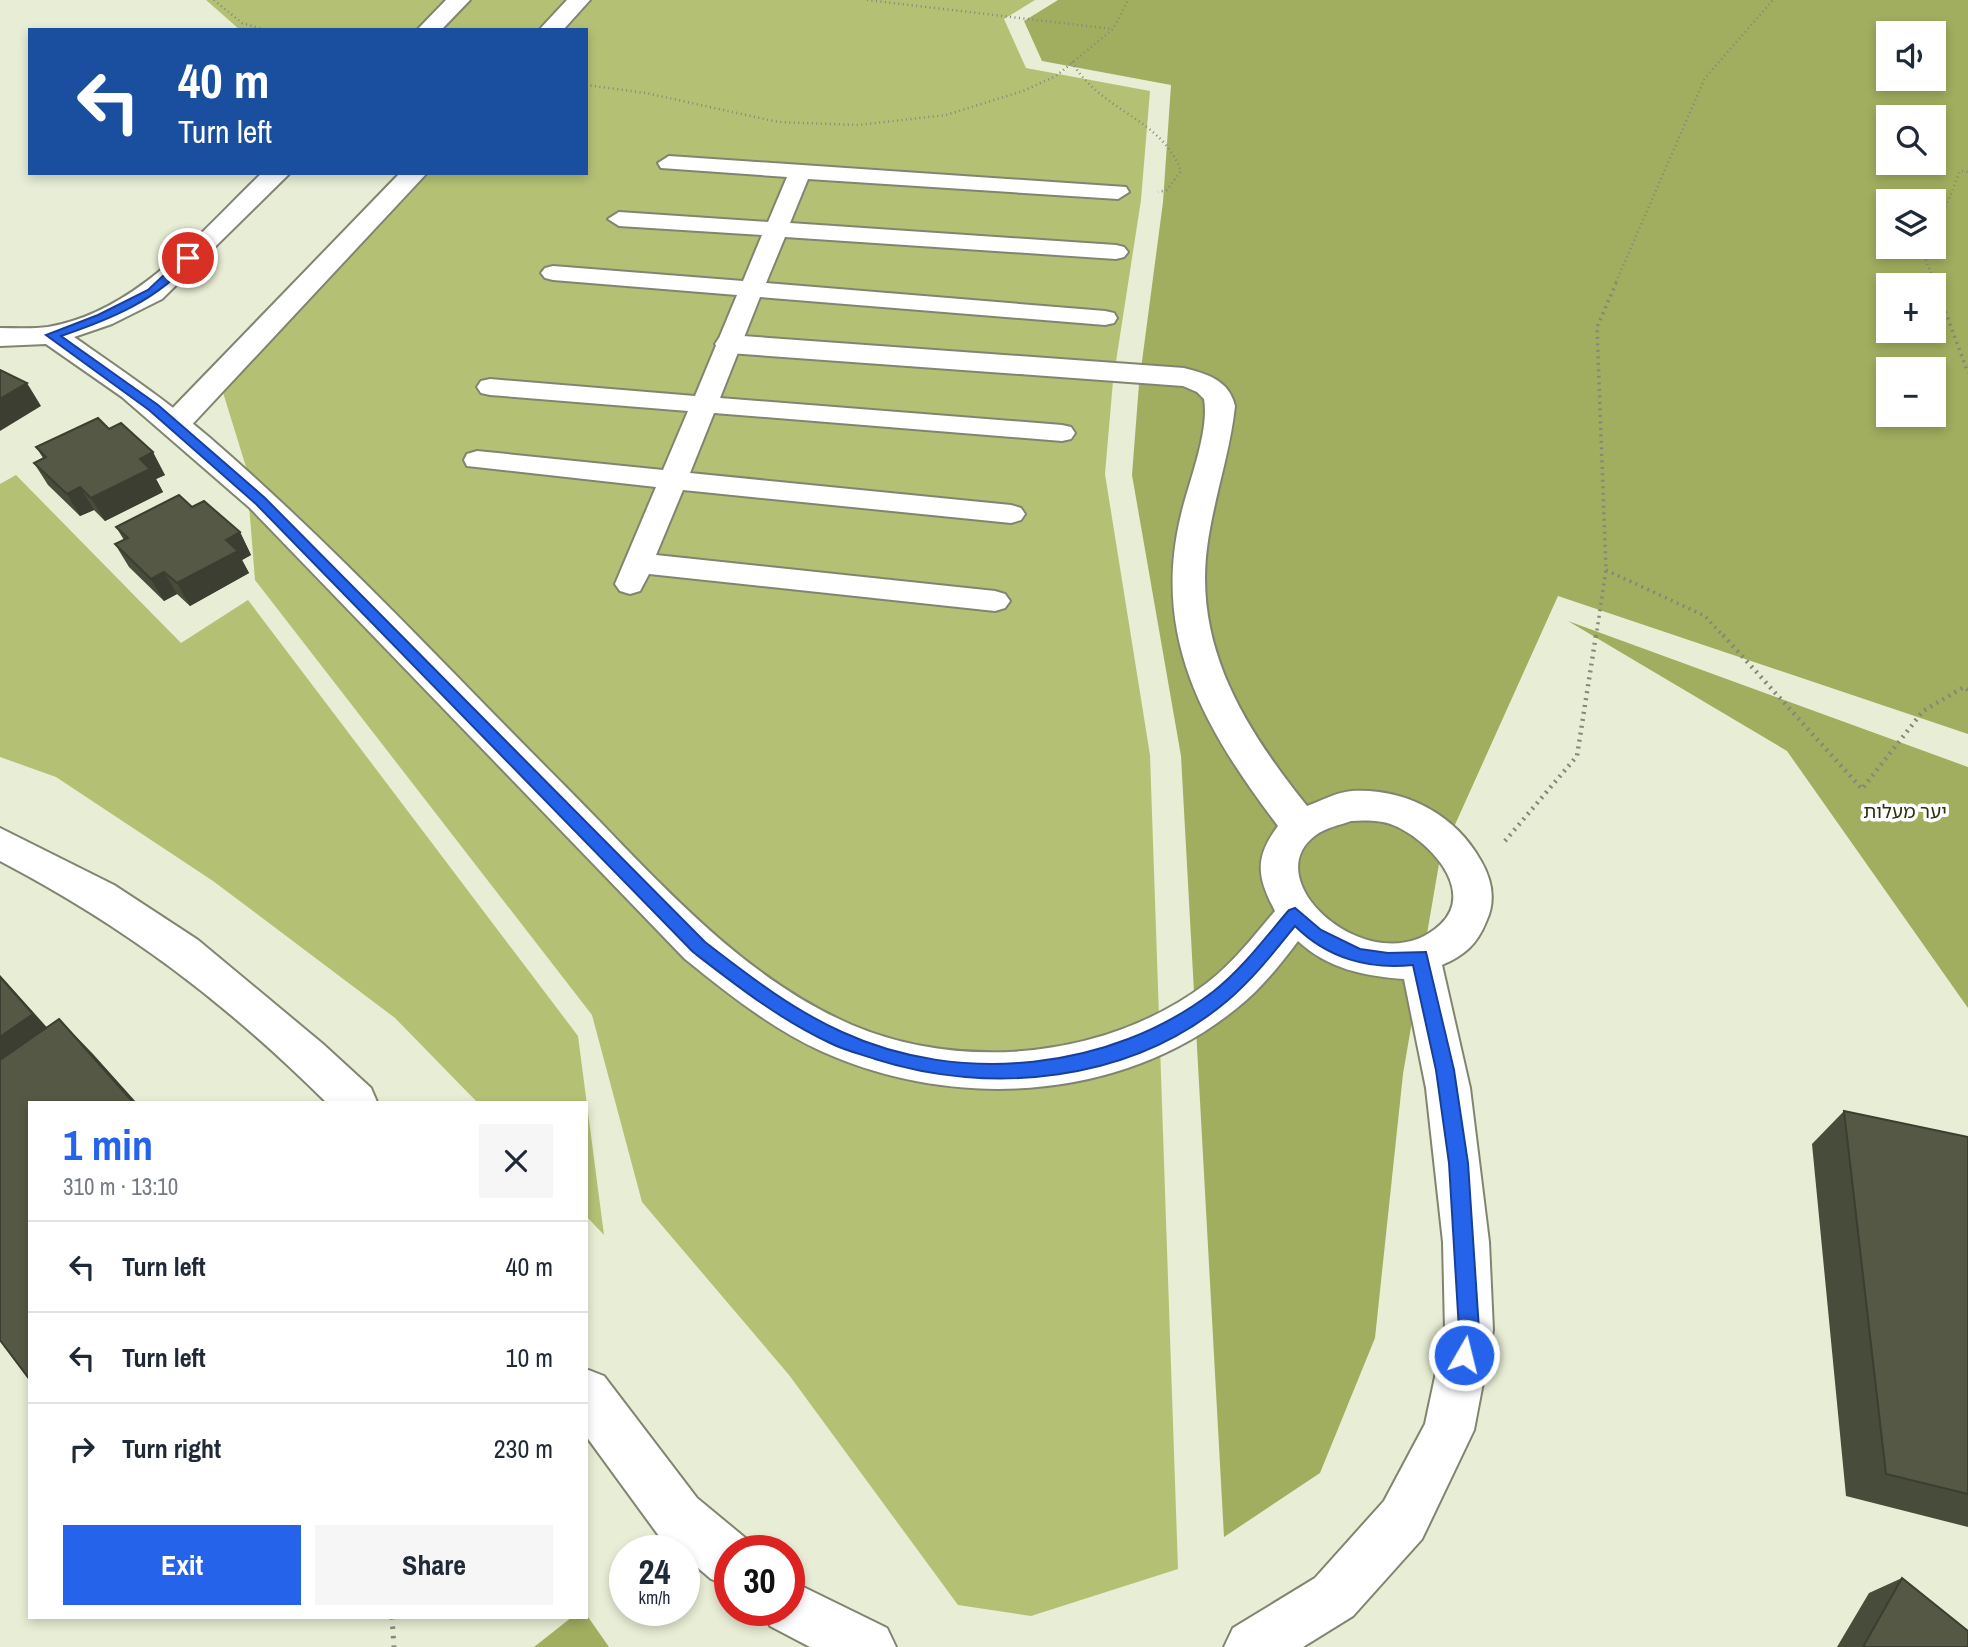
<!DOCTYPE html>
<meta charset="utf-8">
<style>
:root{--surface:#fff;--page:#f6f6f7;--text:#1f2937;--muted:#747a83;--line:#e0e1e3;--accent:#2563eb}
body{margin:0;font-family:"Archivo Narrow","Noto Sans Hebrew",sans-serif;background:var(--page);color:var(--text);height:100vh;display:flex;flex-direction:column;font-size:26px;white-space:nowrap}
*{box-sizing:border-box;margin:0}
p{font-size:23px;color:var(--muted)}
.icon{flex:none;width:38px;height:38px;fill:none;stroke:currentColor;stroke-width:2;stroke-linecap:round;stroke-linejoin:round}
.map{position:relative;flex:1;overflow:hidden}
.sheet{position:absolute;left:28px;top:1101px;width:560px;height:518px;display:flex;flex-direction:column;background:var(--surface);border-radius:0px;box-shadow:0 4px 10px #0003}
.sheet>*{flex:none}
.hud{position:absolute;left:28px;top:28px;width:560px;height:147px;border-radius:0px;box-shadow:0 4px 10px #0003;background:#1a4fa0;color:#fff;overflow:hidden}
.fabs{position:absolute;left:1876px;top:21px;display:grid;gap:14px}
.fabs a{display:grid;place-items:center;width:70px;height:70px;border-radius:0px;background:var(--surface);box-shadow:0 4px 10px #0003;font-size:35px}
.speed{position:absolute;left:609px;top:1535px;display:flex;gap:14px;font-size:35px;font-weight:700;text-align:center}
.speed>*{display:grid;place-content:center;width:91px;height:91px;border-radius:50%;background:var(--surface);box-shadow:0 4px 10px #0003;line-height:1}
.speed small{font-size:18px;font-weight:400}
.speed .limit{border:10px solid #d22;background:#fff;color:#111}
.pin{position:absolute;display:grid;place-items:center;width:60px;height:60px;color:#fff;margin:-30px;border:4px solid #fff;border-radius:50%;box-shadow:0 2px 7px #0007}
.me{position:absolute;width:77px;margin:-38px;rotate:8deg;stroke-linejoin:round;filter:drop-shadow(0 0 5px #0008)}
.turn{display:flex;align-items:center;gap:24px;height:147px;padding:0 35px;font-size:32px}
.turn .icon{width:91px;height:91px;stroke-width:2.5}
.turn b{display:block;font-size:49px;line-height:60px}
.round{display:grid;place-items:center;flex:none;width:74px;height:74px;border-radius:0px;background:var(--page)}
.overview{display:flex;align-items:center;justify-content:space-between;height:119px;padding:0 35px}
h1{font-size:42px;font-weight:700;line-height:52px;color:var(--accent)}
.cta{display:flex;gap:14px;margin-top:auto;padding:14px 35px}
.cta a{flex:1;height:80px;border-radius:0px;background:var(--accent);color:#fff;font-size:28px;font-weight:700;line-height:80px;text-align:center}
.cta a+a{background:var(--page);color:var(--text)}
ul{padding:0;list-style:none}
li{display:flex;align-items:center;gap:21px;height:91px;padding:0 35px;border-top:2px solid var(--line)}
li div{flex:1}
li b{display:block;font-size:26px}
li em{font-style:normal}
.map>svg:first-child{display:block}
</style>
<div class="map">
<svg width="1968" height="1647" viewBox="0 0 1968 1647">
<rect width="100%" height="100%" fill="#e8edd5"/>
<path fill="#b4c175" d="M206,0H1035L1004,19L1026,68L1150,91L1141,200L1113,381L1105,474L1150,755L1178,1569L1031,1616L958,1605L789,1375L642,1202L592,1015L255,580L246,467L221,386L413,173H586V30H240Z
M16,475L181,643L248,600L578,1036L604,1235L586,1216V1102H477L395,1018L213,881L56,777L0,757V484Z"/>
<path fill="#a1ae5f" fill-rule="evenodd" d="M1058,0H1968V734L1558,596L1440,858L1403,1074L1375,1338L1320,1473L1224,1537L1181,756L1132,475L1139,384L1163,202L1171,85L1042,61L1024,21ZM1888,33H1934V79H1888ZM1888,117H1934V163H1888ZM1888,201H1934V247H1888ZM1888,285H1934V331H1888ZM1888,369H1934V415H1888Z
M1568,621L1968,767V1008L1787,751Z
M586,1614L609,1647H534L572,1617H586Z"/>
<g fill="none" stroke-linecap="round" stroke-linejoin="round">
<defs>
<path id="service" d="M669,156L1126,187L1129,192L1118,199L808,179L790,223L1116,245L1124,247L1128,252L1124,257L1116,259L785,237L766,283L1105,311L1114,313L1117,318L1114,323L1105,325L760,297L720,398L1062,425L1071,427L1075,433L1071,439L1062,441L714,413L690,473L1011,505L1021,508L1025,514L1021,520L1011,523L683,490L656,555L995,591L1005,594L1010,601L1005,608L995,611L649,574L640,591L630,594L620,591L615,584L656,487L467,466L464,460L467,454L477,451L663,470L688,411L490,395L481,393L477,387L481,381L490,379L695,396L737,295L553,280L545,278L541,273L545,268L553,266L743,281L762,235L619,226L608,219L619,212L768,222L787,177L661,168L658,163Z"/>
<path id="pedestrian" d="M567,0H590L563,30H539Z
M400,173H427L186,431L175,433L164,431L160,424L164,417Z"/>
<path id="minor" d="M446,0H470L441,30H417Z
M262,173H290L162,299L112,324L74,337C120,369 166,400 209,437C333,544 446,667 562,783C650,871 736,975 852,1025C965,1073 1110,1057 1207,983C1233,963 1254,936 1275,911C1257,877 1254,858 1278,826C1207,732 1152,641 1180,519C1187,486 1210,432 1204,399L1197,392L1183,386L729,353L719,350L715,344L719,338L729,335L1184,368C1207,374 1229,380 1235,406C1230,454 1213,500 1207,548C1194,649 1247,731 1307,806C1321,801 1337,792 1352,791C1405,788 1455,814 1481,861C1492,880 1496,901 1486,922C1477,944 1465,955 1442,965L1470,1088L1489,1242L1493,1330L1474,1430L1422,1539L1353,1616L1303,1647H1224L1233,1628L1315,1578L1384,1501L1425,1424L1445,1330L1443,1242L1426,1088L1404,979C1364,976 1328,969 1298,941C1280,965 1261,989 1237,1008C1122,1102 953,1111 821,1051C771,1028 727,993 685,959L250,508L122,397L46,344L0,346V328C16,328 33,329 48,327C137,312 200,232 262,173ZM1351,821C1364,820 1381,820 1393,825C1426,838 1477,889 1441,924C1375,987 1252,881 1316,835C1325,828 1340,825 1351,821Z
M0,828L114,885L198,940L323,1044L371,1088L377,1102H326C225,1002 126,927 0,861Z
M586,1369L604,1376L697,1498L749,1541L753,1550H730V1587L711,1579L684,1556V1550H677L659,1536L586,1436Z
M789,1580L887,1628L896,1647H810L770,1626L763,1610H789Z"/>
</defs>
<use href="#service" stroke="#818570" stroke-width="4"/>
<use href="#pedestrian" stroke="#818570" stroke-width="4"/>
<use href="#minor" stroke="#818570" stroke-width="4"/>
<path stroke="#858878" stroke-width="2.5" stroke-dasharray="1 3.5" stroke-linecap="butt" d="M214,0L242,23L265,30
M867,0L1113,29
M1072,62C1101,112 1161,117 1181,171L1167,190L1158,192
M586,85L646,93L778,122L858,125L946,115L1023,91L1056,76L1113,29L1128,0
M1934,236L1960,171L1968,172
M1929,247L1925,257L1934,282
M1616,282L1705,78L1773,0"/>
<path stroke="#858878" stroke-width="3.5" stroke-dasharray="2 4.5" stroke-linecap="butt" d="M1934,281L1968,373
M1606,570L1705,616L1724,637
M1596,637L1606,570L1597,327L1617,281"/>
<path stroke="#858878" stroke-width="4.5" stroke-dasharray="2 5" stroke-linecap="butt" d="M1723,635L1862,789L1923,711L1964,687L1968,690
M1505,841L1577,756L1596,635"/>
<path stroke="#858878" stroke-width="5" stroke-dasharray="2.5 7" stroke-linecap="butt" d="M392,1617L394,1647"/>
<use href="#service" fill="#fff" fill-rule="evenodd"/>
<use href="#pedestrian" fill="#fff" fill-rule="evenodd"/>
<use href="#minor" fill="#fff" fill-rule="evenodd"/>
</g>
<path fill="#484c3a" d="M109,429L165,475L156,479L163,492L105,521L94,510L80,516L48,485L34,463L43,458L36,447Z
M192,507L240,532L251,555L242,560L249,573L190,606L177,594L164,601L129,567L115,544L124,540L116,527Z
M1844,1111L1968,1137V1527L1846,1496L1812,1144Z
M1902,1578L1968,1647H1837L1869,1593Z"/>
<path fill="#3b3e30" d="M27,383L41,406L0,431V399Z
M153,452L165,475L156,479L163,492L105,521L91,498L140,459Z
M80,487L94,510L80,516L67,494Z
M240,532L251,555L242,560L249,573L190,606L177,583L226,540Z
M164,572L177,594L164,601L151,579Z
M0,975L52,1033L0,1070Z
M59,1019L93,1054L136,1102H133Z"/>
<path fill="#545844" stroke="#3b3e30" stroke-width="2" d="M0,370L27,383L0,399Z
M98,418L109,429L121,423L153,452L140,459L150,469L91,498L80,487L67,494L34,463L46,457L36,447Z
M179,495L192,507L204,501L240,532L226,540L238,551L177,583L164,572L151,579L115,544L128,538L116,527Z
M0,977L33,1014L0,1037Z
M59,1019L133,1102H30V1380L0,1340V1060Z
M1844,1111L1968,1137V1494L1886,1474Z
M1902,1578L1968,1631V1647H1863Z"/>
<path fill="#2563eb" stroke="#184099" stroke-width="2" d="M184,256L194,258C158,300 111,319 61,336L158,405L265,498L705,942C748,975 791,1009 842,1032C959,1086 1111,1071 1214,991C1243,968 1265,938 1289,910L1295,908L1321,930L1360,949L1388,953L1426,952L1454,1070L1468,1163L1479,1330L1471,1362L1464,1365L1457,1362L1454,1355L1459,1330L1449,1163L1436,1070L1413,965C1369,970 1327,958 1295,926C1274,952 1253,979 1227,1001C1131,1082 991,1096 875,1059C860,1054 844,1050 830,1043C779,1019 737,986 693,952L256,504L149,410L46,335L98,315L148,290Z"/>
<g text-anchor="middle" stroke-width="7" stroke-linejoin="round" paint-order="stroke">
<g font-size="19" fill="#2c310e" stroke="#fff">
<text x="1905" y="818">יער מעלות</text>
</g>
</g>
</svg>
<div class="fabs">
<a><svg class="icon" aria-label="sound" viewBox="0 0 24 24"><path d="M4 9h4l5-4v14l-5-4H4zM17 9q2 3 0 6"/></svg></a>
<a><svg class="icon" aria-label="search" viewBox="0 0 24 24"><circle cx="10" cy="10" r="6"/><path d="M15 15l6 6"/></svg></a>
<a><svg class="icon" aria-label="layers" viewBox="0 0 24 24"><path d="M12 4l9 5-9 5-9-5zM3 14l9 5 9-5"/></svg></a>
<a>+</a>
<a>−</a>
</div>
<div class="speed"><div>24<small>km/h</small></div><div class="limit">30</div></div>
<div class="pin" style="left:188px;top:258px;background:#d93025"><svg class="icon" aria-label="arrive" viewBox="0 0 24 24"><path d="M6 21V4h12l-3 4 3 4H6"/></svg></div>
<svg class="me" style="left:1464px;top:1355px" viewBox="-20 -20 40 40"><circle r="17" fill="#2563eb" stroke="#fff" stroke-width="3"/><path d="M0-11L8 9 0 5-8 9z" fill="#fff"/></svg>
<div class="hud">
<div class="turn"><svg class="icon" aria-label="left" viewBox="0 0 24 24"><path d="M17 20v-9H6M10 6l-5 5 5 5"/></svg><div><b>40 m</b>Turn left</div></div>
</div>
<section class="sheet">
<div class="overview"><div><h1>1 min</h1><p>310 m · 13:10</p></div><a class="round"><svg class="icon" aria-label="close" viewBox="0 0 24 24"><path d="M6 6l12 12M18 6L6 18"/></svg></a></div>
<ul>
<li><svg class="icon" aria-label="left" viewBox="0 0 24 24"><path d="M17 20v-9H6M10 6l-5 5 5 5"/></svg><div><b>Turn left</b></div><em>40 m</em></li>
<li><svg class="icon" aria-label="left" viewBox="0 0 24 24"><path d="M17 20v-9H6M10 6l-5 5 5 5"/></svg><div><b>Turn left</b></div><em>10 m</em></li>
<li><svg class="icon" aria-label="right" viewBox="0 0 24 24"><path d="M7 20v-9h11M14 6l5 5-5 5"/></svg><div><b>Turn right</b></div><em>230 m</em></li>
</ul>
<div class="cta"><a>Exit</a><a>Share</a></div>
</section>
</div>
